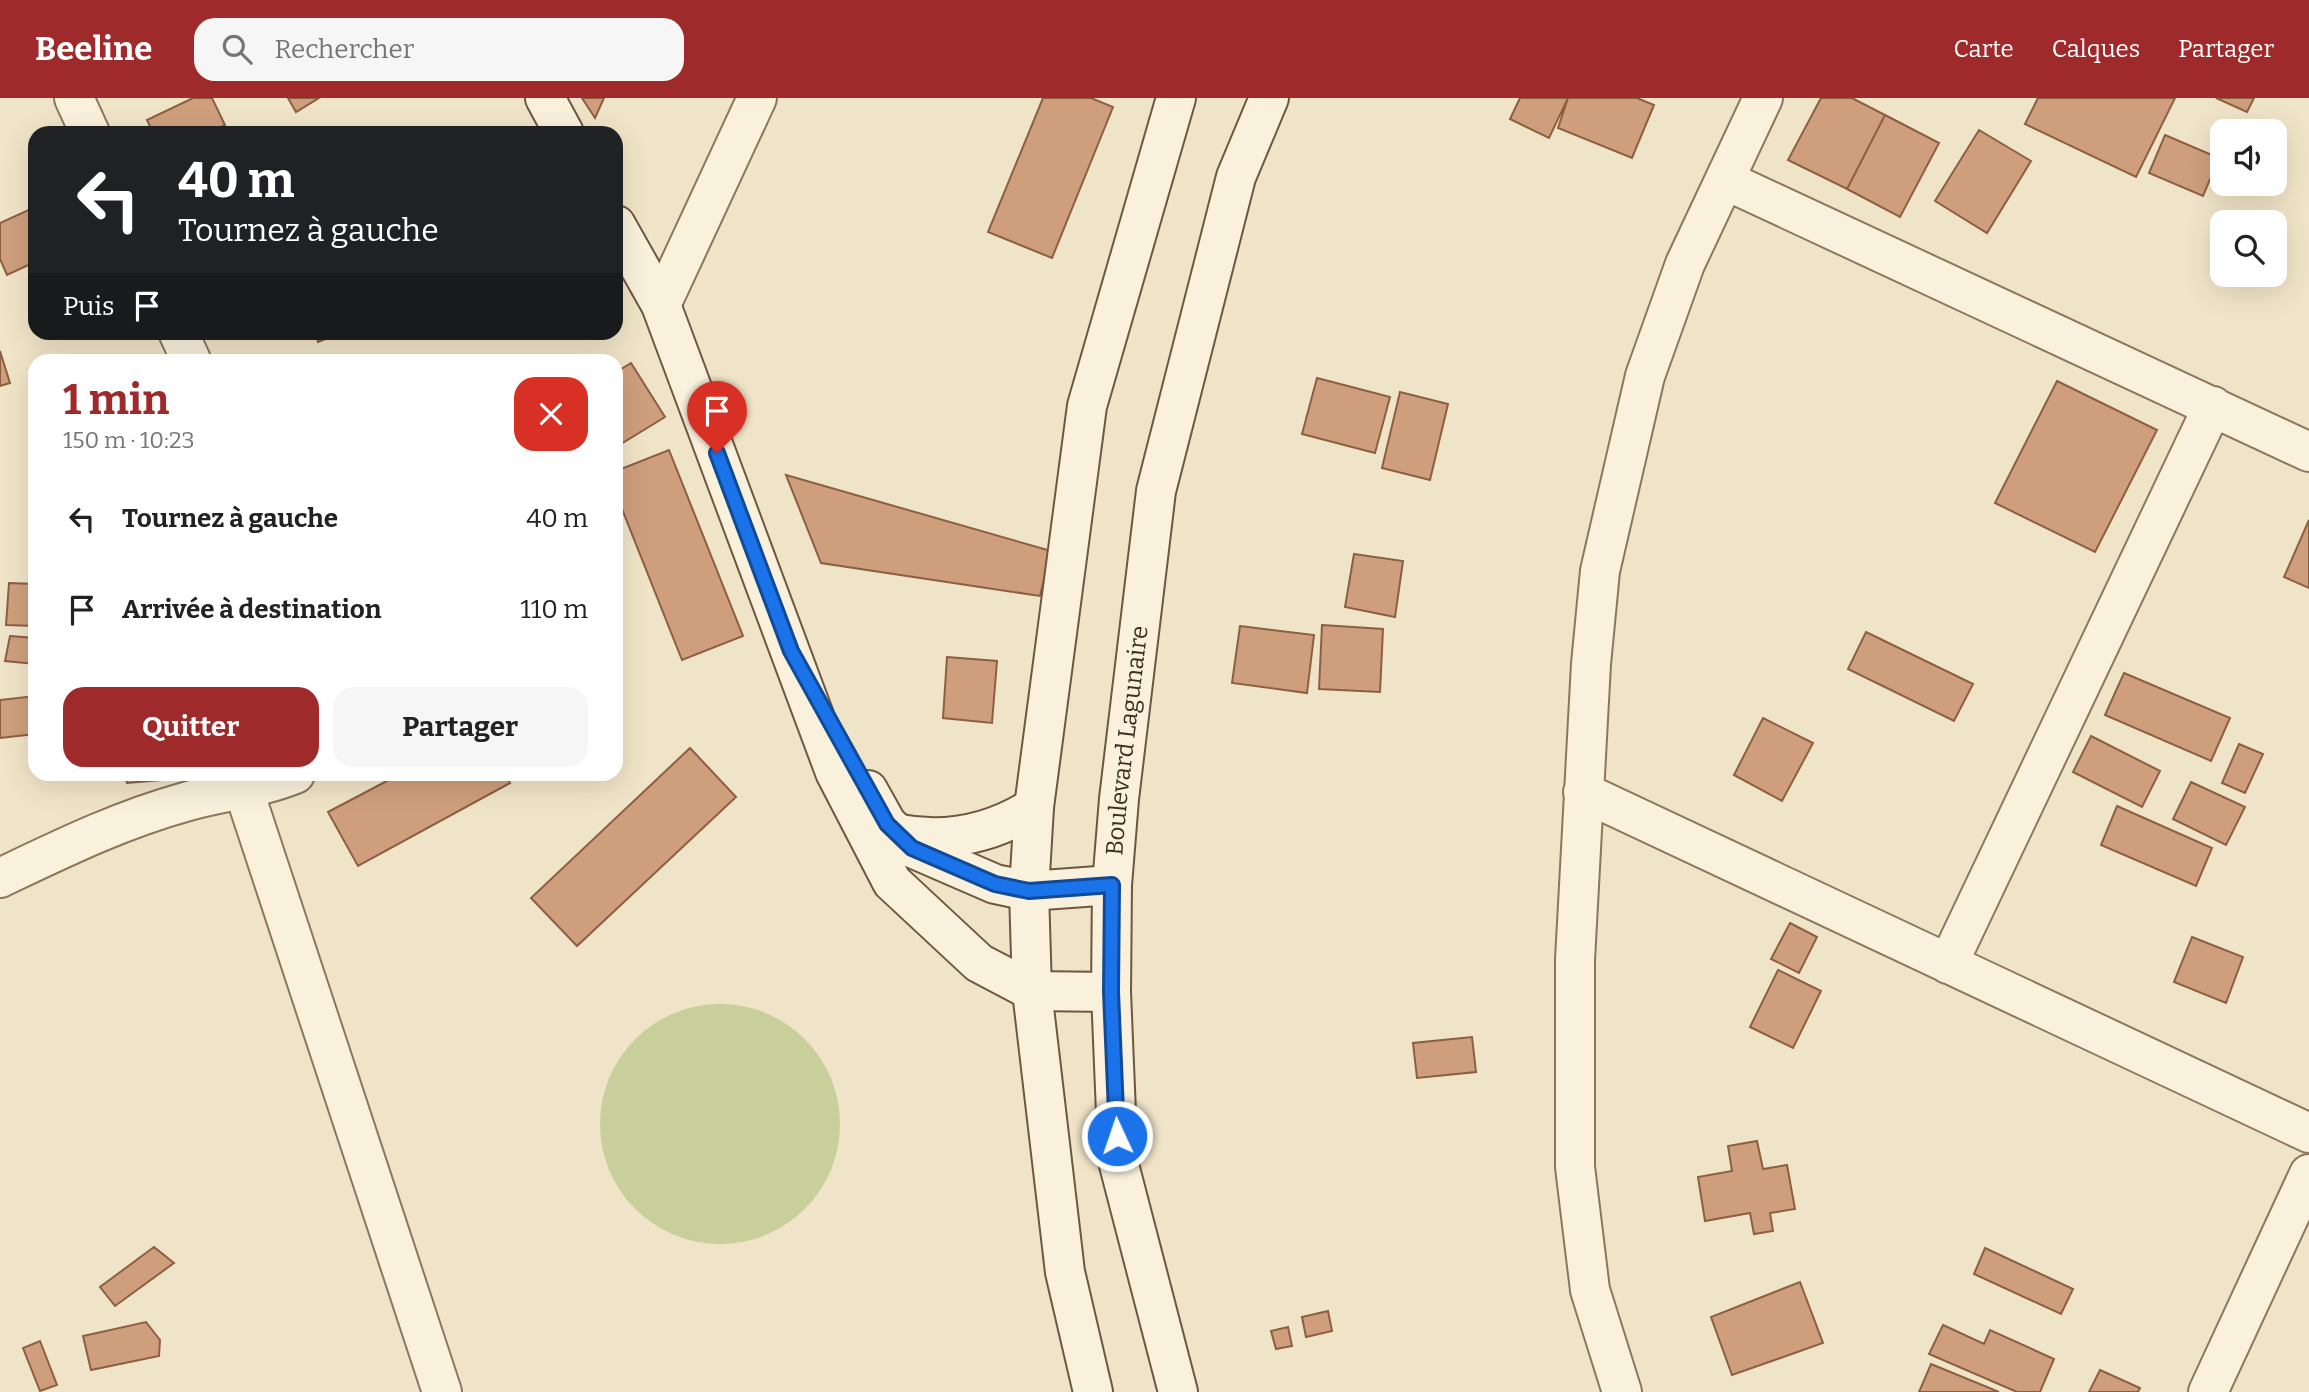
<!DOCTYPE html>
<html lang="fr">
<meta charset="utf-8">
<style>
:root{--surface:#fff;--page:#f6f6f6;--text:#222;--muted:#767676;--accent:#9e2a2b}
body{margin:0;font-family:Bitter,serif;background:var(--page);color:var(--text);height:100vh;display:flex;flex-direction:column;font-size:26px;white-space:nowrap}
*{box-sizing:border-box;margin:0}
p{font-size:23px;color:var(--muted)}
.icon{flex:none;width:38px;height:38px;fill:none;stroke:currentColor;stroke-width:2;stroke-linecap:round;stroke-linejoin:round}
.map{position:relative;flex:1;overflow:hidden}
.drawer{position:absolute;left:28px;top:256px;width:595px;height:427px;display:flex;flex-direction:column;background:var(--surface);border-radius:21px;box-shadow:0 7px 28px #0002}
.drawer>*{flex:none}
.top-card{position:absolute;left:28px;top:28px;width:595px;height:214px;border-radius:21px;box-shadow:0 7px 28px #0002;background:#202124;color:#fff;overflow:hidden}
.tools{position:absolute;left:2210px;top:21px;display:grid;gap:14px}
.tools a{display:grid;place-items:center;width:77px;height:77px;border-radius:14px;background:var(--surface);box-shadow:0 7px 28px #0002;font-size:35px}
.pin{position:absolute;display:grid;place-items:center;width:60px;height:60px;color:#fff;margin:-72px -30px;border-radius:50% 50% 50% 0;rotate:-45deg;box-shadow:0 0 7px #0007}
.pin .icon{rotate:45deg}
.me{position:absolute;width:77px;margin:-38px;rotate:357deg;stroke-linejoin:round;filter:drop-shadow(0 0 5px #0008)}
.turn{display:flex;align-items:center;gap:24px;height:147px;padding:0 35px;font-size:32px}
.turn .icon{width:91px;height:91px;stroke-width:2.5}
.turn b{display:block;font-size:49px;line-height:60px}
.then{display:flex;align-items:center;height:66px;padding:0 35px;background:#0003;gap:14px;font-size:26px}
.round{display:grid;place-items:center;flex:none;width:74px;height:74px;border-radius:21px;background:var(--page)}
.overview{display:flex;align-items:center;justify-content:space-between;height:119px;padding:0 35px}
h1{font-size:42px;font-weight:700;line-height:52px;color:var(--accent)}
.primary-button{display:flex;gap:14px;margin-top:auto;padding:14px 35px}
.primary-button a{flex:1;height:80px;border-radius:21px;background:var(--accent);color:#fff;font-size:28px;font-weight:700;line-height:80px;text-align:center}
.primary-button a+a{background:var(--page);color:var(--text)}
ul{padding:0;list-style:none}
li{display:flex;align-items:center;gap:21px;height:91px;padding:0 35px}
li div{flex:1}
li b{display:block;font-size:26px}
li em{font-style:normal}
header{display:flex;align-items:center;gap:42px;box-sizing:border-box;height:98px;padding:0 35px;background:var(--accent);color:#fff}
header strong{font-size:33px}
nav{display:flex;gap:38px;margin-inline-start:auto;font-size:24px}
.search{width:490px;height:63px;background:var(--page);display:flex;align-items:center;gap:18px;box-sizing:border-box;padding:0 24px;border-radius:21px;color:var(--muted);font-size:26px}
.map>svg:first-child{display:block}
</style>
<header>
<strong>Beeline</strong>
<div class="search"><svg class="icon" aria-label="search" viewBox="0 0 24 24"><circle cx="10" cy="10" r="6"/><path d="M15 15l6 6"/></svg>Rechercher</div>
<nav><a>Carte</a><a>Calques</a><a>Partager</a></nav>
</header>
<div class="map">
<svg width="2309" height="1294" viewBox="0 0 2309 1294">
<rect width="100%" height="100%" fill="#f0e4c8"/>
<path fill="#c9cf9b" d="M600 1026a120 120 0 1 1 240 0a120 120 0 1 1-240 0Z"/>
<path fill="#cf9f7d" stroke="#8d5f41" stroke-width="2" d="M193,0H212L225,27L208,35H153L147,22Z
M288,0H319L296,14Z
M582,0H604L595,20Z
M1043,0H1091L1113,9L1052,160L988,134Z
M1520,0H1568L1549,40L1510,21Z
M1568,0H1637L1654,7L1632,60L1558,30Z
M1821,0H1852L1885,17L1847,91L1788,62Z
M2038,0H2175L2136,79L2025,26Z
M2216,0H2254L2247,14Z
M1885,17L1939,45L1900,119L1847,91Z
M1979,32L2031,63L1987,135L1935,103Z
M2165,37L2219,60L2203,98L2149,75Z
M35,109V164L7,177L0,161V125Z
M315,234H344L318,244Z
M0,253L10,285L0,288Z
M631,265L665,319L616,349V274Z
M1317,280L1390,299L1375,355L1302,336Z
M2057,283L2157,332L2095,454L1995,405Z
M1400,294L1448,306L1430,382L1382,370Z
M669,352L743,538L682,562L616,396V373Z
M786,377L1051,453L1040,498L821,465Z
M2309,422V490L2284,479Z
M1354,456L1403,463L1395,519L1345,509Z
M9,485L35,486V528L6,527Z
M1322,527L1383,531L1380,594L1319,591Z
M1240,528L1314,537L1307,595L1232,585Z
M1866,534L1973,586L1954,623L1848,571Z
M10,538L35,540V566L5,563Z
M947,559L997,563L992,625L943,620Z
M2124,575L2230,620L2211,663L2105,617Z
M35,598V636L0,640V602Z
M1763,620L1813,645L1782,703L1734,677Z
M2091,638L2160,673L2142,709L2073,674Z
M2239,646L2263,656L2245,695L2222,685Z
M690,650L736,699L577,848L531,800Z
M125,676H184L185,680L127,685Z
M400,676H505L510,685L358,768L328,714Z
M2191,684L2245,709L2226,747L2173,721Z
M2117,708L2212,750L2196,788L2101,747Z
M1790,825L1817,839L1799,875L1771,861Z
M2192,839L2243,859L2226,905L2174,884Z
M1778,872L1821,893L1793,950L1750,929Z
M1472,939L1476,974L1417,980L1413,945Z
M1757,1043L1763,1071L1787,1067L1795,1111L1770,1115L1773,1133L1754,1136L1750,1115L1705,1123L1698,1079L1732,1073L1728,1048Z
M154,1149L174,1165L115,1208L100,1189Z
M1985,1150L2073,1191L2061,1216L1974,1176Z
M1800,1184L1823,1245L1732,1277L1711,1219Z
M1328,1213L1332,1233L1306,1239L1302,1219Z
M146,1224L160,1242L159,1258L91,1272L83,1238Z
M1943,1227L1984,1246L1990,1232L2054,1261L2040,1294H2017L1929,1256Z
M1288,1229L1292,1248L1276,1251L1271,1233Z
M40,1243L57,1287L40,1293L23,1250Z
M1931,1266L1999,1294H1919Z
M2100,1272L2140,1290L2138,1294H2089Z"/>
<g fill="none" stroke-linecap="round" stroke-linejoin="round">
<defs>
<path id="street" d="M74,0L90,35
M1725,82L2309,354
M661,207L757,0
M178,234L191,262
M244,693L442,1294
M1583,694L2309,1035
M0,780C61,751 120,722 185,704C223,693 258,691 295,676
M1948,866L2213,308
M1622,1294L1590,1192L1575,1069V862L1591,566L1600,473L1645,278L1685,166L1763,0
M2208,1294L2309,1076"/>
<g id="secondary">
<path d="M545,0L564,35"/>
<path d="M616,127L661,207L835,674L892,784L979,865L1032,893L1111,894"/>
<path d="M868,692L887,726L912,750L995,786L1029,793L1112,787"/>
<path d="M899,736C947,745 993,735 1034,709"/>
<path d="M1093,1294L1065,1174L1032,893L1029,793L1034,709L1087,308L1176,0"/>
<path id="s1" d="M1178,1294L1118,1063L1111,894L1112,787L1119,701L1156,393L1236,79L1269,0"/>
</g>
</defs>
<use href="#street" stroke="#8d765c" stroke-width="42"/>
<use href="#secondary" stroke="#6f573f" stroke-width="42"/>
<use href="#street" stroke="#faf1dc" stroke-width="38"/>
<use href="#secondary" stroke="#faf1dc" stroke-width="38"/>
</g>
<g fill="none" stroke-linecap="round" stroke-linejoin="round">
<defs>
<path id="route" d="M717,355L791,553L887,726L912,750L995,786L1029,793L1112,787L1111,894L1117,1038"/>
</defs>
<use href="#route" stroke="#114b97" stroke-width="18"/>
<use href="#route" stroke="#1a73e8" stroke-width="12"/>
</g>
<g text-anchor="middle" stroke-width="5" stroke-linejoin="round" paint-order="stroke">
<g font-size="24" fill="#3d2e20" stroke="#f7eed8">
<text dy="8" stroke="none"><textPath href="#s1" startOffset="660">Boulevard Lagunaire</textPath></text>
</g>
</g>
</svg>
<div class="tools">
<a><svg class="icon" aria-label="sound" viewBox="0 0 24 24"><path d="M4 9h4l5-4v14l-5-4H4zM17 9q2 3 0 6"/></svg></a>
<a><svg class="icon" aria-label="search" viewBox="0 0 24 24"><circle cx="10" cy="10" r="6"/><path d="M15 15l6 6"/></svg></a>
</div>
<div class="pin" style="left:717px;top:355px;background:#d93025"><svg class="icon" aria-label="arrive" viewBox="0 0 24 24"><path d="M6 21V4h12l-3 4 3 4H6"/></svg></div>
<svg class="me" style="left:1117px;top:1038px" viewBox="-20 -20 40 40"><circle r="17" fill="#1a73e8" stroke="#fff" stroke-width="3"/><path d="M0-11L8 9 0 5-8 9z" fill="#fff"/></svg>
<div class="top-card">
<div class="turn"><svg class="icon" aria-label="left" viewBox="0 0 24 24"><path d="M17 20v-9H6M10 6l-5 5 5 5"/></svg><div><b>40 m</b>Tournez à gauche</div></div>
<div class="then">Puis<svg class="icon" aria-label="arrive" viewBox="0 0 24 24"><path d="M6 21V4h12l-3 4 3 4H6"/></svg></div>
</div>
<section class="drawer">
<div class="overview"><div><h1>1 min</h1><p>150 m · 10:23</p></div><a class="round" style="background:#d93025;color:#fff"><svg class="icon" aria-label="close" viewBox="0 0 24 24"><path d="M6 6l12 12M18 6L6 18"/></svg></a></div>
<ul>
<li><svg class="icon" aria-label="left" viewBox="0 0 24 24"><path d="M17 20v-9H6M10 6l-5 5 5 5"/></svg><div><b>Tournez à gauche</b></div><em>40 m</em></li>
<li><svg class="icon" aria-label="arrive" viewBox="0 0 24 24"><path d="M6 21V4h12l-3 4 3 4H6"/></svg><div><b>Arrivée à destination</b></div><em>110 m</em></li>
</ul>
<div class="primary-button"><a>Quitter</a><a>Partager</a></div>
</section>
</div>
